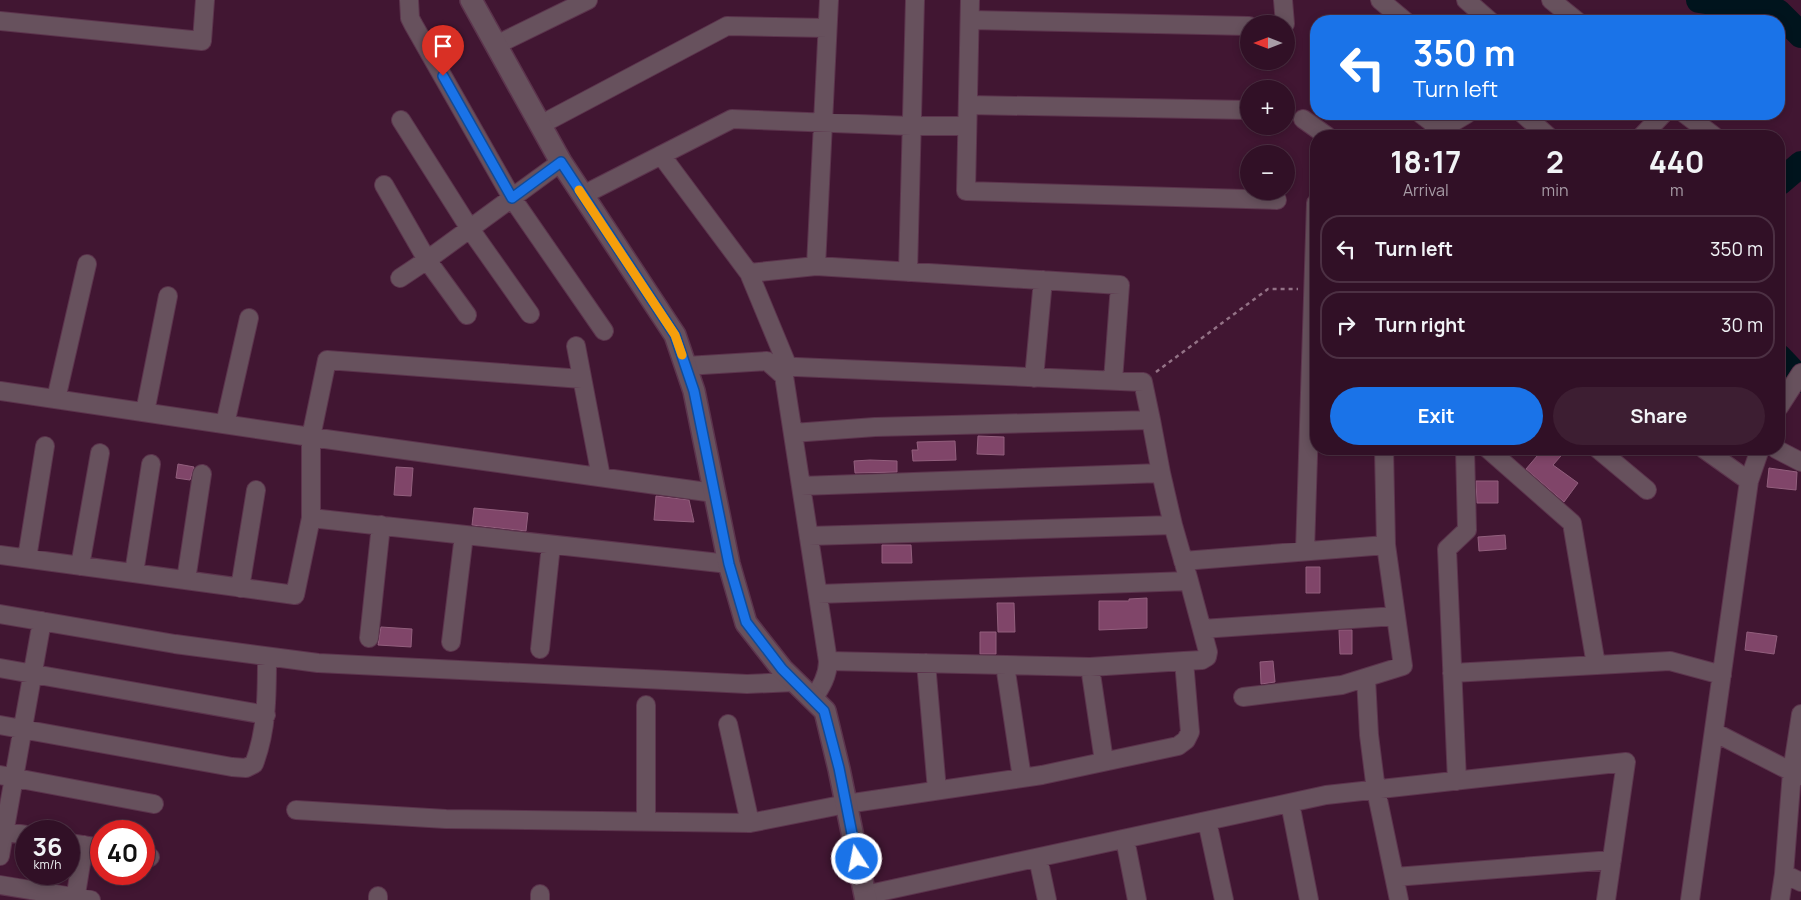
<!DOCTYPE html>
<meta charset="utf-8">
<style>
:root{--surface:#311026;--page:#3d1e32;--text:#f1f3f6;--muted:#a89da7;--line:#4c3043;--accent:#1a73e8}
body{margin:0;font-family:Manrope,sans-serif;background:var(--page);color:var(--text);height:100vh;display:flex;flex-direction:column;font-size:19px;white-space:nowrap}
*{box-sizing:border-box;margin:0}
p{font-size:16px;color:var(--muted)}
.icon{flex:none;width:28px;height:28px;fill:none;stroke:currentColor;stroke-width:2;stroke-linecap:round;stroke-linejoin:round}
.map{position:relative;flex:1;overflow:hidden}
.panel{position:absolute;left:1310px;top:130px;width:475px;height:325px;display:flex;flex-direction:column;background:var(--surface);border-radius:20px;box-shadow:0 2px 8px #0003,0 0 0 1px var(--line)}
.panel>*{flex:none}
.top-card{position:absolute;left:1310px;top:15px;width:475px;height:105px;border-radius:20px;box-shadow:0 2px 8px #0003,0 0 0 1px var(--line);background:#1a73e8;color:#fff;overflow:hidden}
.needle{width:32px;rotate:270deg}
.tools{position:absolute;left:1240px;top:15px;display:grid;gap:10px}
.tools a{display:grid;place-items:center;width:55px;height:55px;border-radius:50%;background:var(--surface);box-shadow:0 2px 8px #0003,0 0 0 1px var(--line);font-size:25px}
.speed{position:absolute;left:15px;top:820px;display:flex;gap:10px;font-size:25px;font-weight:700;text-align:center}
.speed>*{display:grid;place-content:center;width:65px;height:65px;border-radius:50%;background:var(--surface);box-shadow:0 2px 8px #0003,0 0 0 1px var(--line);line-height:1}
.speed small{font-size:12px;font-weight:400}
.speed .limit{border:8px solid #d22;background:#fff;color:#111}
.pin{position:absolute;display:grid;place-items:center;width:42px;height:42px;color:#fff;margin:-51px -21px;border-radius:50% 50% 50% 0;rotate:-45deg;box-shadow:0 0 5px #0007}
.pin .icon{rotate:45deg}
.me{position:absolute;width:55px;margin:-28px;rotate:349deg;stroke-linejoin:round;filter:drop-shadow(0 0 4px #0008)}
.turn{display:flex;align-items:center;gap:18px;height:105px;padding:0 20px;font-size:22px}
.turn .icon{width:65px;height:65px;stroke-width:2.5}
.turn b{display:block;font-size:35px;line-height:42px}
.eta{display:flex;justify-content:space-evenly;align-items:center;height:85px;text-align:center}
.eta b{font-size:30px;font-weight:700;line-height:35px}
.button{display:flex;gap:10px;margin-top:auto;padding:10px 20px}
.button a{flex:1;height:58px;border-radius:30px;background:var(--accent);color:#fff;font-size:20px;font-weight:700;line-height:58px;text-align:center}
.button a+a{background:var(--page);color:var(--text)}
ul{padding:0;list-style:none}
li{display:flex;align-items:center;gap:15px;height:68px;margin:0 10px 8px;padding:0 10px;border:2px solid var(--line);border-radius:20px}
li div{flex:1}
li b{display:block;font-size:19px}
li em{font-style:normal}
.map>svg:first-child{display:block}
</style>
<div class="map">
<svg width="1801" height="900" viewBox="0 0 1801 900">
<rect width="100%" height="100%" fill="#411632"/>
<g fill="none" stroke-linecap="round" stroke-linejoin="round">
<path stroke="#00141d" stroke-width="26" d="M1699,0L1778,12L1801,35
M1779,183L1801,164
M1779,357L1801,380"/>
</g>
<path fill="#804569" stroke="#925f7d" d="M978,436L1004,437V455L977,454Z
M955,441L956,460L913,461L912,450H918L917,442Z
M1543,449H1567L1553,465L1578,483L1564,502L1526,469Z
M870,460L897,461V472L855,473L854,461Z
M178,464L194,467L190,480L176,478Z
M396,467L413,468L411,496L394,495Z
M1769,468L1797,472L1796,490L1767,487Z
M1476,481H1498V503H1477Z
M656,496L689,500L694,522L654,520Z
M474,508L528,513L526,531L472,525Z
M1505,535L1506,549L1479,551L1478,537Z
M882,545H911L912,563H882Z
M1306,567H1320V593H1306Z
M1147,598V628L1099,630V601H1129V599Z
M997,603H1014L1015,632H998Z
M381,627L412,629L411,647L378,645Z
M1339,630H1352V654H1340Z
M980,632H996V654H980Z
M1747,632L1777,636L1774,654L1745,650Z
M1273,661L1275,682L1261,684L1260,662Z"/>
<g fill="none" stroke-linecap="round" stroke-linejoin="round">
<defs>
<path id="minor" d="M409,0L410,18L413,24L512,198L604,331
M970,0L966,191L1277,200
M1283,0L1285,24
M1380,0L1405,21
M1466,0L1490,21
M1551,0L1577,21
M970,20L1249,26
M0,21L202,41L205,0
M496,45L588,0
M968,105L1249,110
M1421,114L1450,136
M1523,114L1548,136
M1685,114L1714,136
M1303,119L1327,136
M401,120L470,229L530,314
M540,125L727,26L827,28
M1430,136L1467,114
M1642,136L1663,114
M661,155L749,273L788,367
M384,185L427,260L467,315
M583,195L732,119L911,126H967
M816,266L829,0
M908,272L915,0
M749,273L816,266L1120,285L1113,381
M400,278L427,260L561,162
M576,346L601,477
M773,366L1143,382L1151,420
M1034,378L1043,280
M0,391L311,437L714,493
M56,399L87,264
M1779,407L1801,373
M145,412L168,296
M225,424L249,318
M793,433L875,427L1151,420L1161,473
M1488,449L1572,523L1596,665
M1598,449L1647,490
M1704,449L1749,481L1760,449
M1776,449L1801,462
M801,486L1161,473L1173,525
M311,518L729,564
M809,536L1173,525L1189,581
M1305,551L1316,203
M0,555L295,595L311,518V437L327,360L582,379
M27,558L45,446
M1183,561L1386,545
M80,566L100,453
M134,573L151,464
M186,580L202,474
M240,588L256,490
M818,594L1189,581L1208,652L1207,657L1202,660L1184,661
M0,614L175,644L318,663L747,684L795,682
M1202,629L1396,616
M369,638L381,525
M451,642L464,535
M540,649L551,545
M926,663L937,790
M1005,665L1022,778
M1090,667L1104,761
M0,668L266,715
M1452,673L1670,661L1722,675
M1366,678L1369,735L1376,790L1399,900
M1243,697L1342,685L1403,666L1386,545L1384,449
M813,699C821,687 828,676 828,661
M646,705V822
M728,724L750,823
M0,725L232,767L246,768L254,764C267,730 267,694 267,657
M1714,732L1800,776
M0,775L154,804
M1457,781L1447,549L1467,530L1465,449
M1290,803L1309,900
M296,810L446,819L750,823L846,804L1042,775L1178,746L1186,740L1190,732L1184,661L1090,667L828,661L784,376L767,361L686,366
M1207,821L1224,900
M0,831L26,835
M1125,839L1137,900
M69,843L101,848
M0,856L42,621
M144,856L150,857
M1038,858L1047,900
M1784,874L1801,882
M1395,877L1612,860
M0,885L91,900
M540,894V900
M865,895L1326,795L1626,762L1606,900
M75,900L84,845
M378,900V896
M1690,900L1749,481
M1780,900L1784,874L1792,772L1801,714"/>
<path id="tertiary" d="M471,0L561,162L675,335L694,391L729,564L746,623L782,669L825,711L839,769L866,900"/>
</defs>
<use href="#minor" stroke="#5c344d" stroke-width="20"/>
<use href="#tertiary" stroke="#5c344d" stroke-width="24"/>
<path stroke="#937286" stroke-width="2.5" stroke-dasharray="4 4" stroke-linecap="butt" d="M1156,372L1268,289H1298"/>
<use href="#minor" stroke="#67515d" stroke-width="18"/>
<use href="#tertiary" stroke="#67515d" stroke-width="21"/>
</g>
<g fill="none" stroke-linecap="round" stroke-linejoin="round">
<defs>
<path id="route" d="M443,76L512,198L561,162L675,335L694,391L729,564L746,622L782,669L824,711L839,768L857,859"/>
</defs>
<use href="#route" stroke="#114b97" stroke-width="12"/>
<use href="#route" stroke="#1a73e8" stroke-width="9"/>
<path stroke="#f59e0b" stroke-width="9" d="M579,190L675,335L682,355"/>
</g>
</svg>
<div class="tools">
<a><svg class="needle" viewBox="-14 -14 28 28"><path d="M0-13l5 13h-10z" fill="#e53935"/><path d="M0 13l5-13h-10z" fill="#a89da7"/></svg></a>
<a>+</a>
<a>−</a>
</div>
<div class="speed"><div>36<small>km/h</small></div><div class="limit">40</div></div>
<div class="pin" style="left:443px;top:76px;background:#d93025"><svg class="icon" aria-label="arrive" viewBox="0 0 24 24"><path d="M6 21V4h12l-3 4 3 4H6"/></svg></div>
<svg class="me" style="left:857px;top:859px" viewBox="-20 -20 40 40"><circle r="17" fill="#1a73e8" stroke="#fff" stroke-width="3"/><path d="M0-11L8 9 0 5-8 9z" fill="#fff"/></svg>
<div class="top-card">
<div class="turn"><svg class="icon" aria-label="left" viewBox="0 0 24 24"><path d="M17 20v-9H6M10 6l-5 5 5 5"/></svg><div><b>350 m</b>Turn left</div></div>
</div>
<section class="panel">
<div class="eta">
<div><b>18:17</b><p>Arrival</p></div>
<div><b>2</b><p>min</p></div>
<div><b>440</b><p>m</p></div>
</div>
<ul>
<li><svg class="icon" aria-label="left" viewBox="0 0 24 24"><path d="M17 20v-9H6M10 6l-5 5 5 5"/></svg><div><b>Turn left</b></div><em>350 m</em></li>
<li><svg class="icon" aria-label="right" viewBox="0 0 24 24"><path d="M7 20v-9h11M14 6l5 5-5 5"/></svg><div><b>Turn right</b></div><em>30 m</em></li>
</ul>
<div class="button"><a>Exit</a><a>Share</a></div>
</section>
</div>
